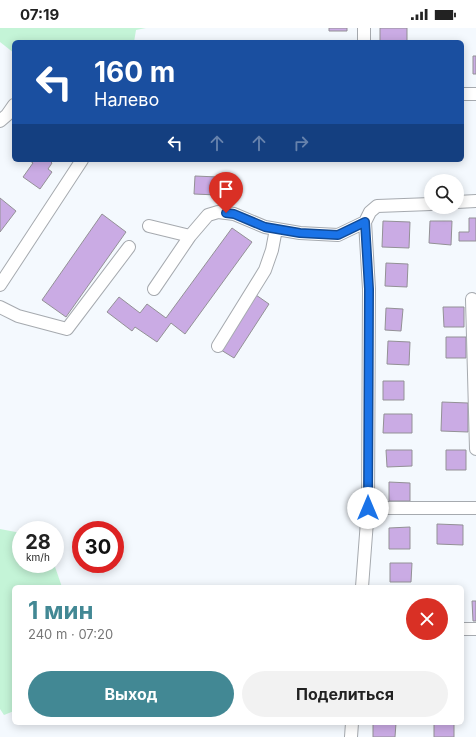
<!DOCTYPE html>
<html lang="ru">
<meta charset="utf-8">
<style>
:root{--surface:#fff;--page:#f2f2f2;--text:#222;--muted:#767676;--accent:#428894}
body{margin:0;font-family:Inter,sans-serif;background:var(--page);color:var(--text);height:100vh;display:flex;flex-direction:column;font-size:15px;white-space:nowrap}
*{box-sizing:border-box;margin:0}
p{font-size:13px;color:var(--muted)}
.icon{flex:none;width:22px;height:22px;fill:none;stroke:currentColor;stroke-width:2;stroke-linecap:round;stroke-linejoin:round}
.map{position:relative;flex:1;overflow:hidden}
.details{position:absolute;left:12px;top:557px;width:452px;height:140px;display:flex;flex-direction:column;background:var(--surface);border-radius:6px;box-shadow:0 2px 10px #0003}
.details>*{flex:none}
.top-card{position:absolute;left:12px;top:12px;width:452px;height:122px;border-radius:6px;box-shadow:0 2px 10px #0003;background:#1a4fa0;color:#fff;overflow:hidden}
.tools{position:absolute;left:424px;top:146px;display:grid;gap:8px}
.tools a{display:grid;place-items:center;width:40px;height:40px;border-radius:50%;background:var(--surface);box-shadow:0 2px 10px #0003;font-size:20px}
.speed{position:absolute;left:12px;top:493px;display:flex;gap:8px;font-size:20px;font-weight:700;text-align:center}
.speed>*{display:grid;place-content:center;width:52px;height:52px;border-radius:50%;background:var(--surface);box-shadow:0 2px 10px #0003;line-height:1}
.speed small{font-size:10px;font-weight:400}
.speed .limit{border:6px solid #d22;background:#fff;color:#111}
.pin{position:absolute;display:grid;place-items:center;width:34px;height:34px;color:#fff;margin:-41px -17px;border-radius:50% 50% 50% 0;rotate:-45deg;box-shadow:0 0 4px #0007}
.pin .icon{rotate:45deg}
.me{position:absolute;width:44px;margin:-22px;rotate:0deg;stroke-linejoin:round;filter:drop-shadow(0 0 3px #0008)}
.turn{display:flex;align-items:center;gap:14px;height:84px;padding:0 16px;font-size:18px}
.turn .icon{width:52px;height:52px;stroke-width:2.5}
.turn b{display:block;font-size:28px;line-height:34px}
.lanes{display:flex;align-items:center;height:38px;padding:0 16px;background:#0003;justify-content:center;gap:20px;direction:ltr}
.lanes .off{opacity:.35}
.round{display:grid;place-items:center;flex:none;width:42px;height:42px;border-radius:21px;background:var(--page)}
.summary{display:flex;align-items:center;justify-content:space-between;height:68px;padding:0 16px}
h1{font-size:24px;font-weight:700;line-height:30px;color:var(--accent)}
.cta{display:flex;gap:8px;margin-top:auto;padding:8px 16px}
.cta a{flex:1;height:46px;border-radius:24px;background:var(--accent);color:#fff;font-size:16px;font-weight:700;line-height:46px;text-align:center}
.cta a+a{background:var(--page);color:var(--text)}
.status{display:flex;justify-content:space-between;align-items:center;height:28px;padding:0 20px;background:var(--surface);direction:ltr}
.status svg{height:11px;fill:currentColor}
.map>svg:first-child{display:block}
</style>
<div class="status"><b>07:19</b><svg viewBox="0 0 49 12"><path d="M0 12V9h3v3zM5 12V6h3v6zM10 12V3h3v9zM15 12V0h3v12zM26 1h20v11H26zM47 4h2v5h-2z"/></svg></div>
<div class="map">
<svg width="476" height="709" viewBox="0 0 476 709">
<rect width="100%" height="100%" fill="#f4f9fe"/>
<path fill="#c4f4d7" d="M0,0H146L136,2L134,14H14V25L0,14Z
M0,501L21,505V536H54L62,559H14V683L4,687L0,681Z"/>
<path fill="#caabe4" stroke="#939196" d="M329,0H347V3H329Z
M380,0H407V14H380Z
M473,28H476V46H473Z
M29,132H49L52,135L48,141L52,144L40,161L23,149L33,135Z
M195,148L218,149L217,167L194,166Z
M0,170L16,183L0,204Z
M102,186L126,204L66,289L42,272Z
M469,190H476V213H459V204H469Z
M383,193L410,194L409,220L382,219Z
M430,193H452L451,217L429,215Z
M232,200L252,214L185,306L171,295L157,314L135,299L132,303L107,284L119,269L140,285L147,276L166,290Z
M386,235L408,236L407,259L385,258Z
M256,267L269,276L234,330L221,322Z
M443,279H464V299H444Z
M386,280L403,281L401,303L385,302Z
M446,309H466V330H446Z
M388,313L410,314L409,337L387,336Z
M383,353H404V372H383Z
M442,374L468,375V404L441,403Z
M384,386H412V405H383Z
M386,422H412V438L387,439Z
M446,422H466V442H446Z
M389,454L410,455V473H389Z
M437,496L463,497V517L437,516Z
M410,499V521H389V500Z
M390,535H412L411,554H390Z
M472,573H476V593H473Z
M373,695H396L395,709H373Z
M434,695H454V709H434Z"/>
<g fill="none" stroke-linecap="round" stroke-linejoin="round">
<defs>
<path id="minor" d="M364,0V14
M462,66H476
M0,93L7,87L14,77
M457,174L476,173
M149,198L190,208L208,187L218,184L234,186L265,199L300,205L338,207L365,194L370,184L377,178L431,176
M0,257L82,132
M154,261L190,208
M472,271L476,421
M0,279L18,288L67,301L129,219
M218,318L265,242L272,222L276,201
M368,480H476
M362,559L368,480L369,261L365,194
M462,601H476
M351,709L352,695"/>
</defs>
<use href="#minor" stroke="#a6aaaf" stroke-width="14"/>
<use href="#minor" stroke="#fff" stroke-width="12"/>
</g>
<g fill="none" stroke-linecap="round" stroke-linejoin="round">
<defs>
<path id="route" d="M226,185L234,186L265,199L300,205L338,207L365,194L369,261L368,480"/>
</defs>
<use href="#route" stroke="#114b97" stroke-width="10"/>
<use href="#route" stroke="#1a73e8" stroke-width="7"/>
</g>
</svg>
<div class="tools">
<a><svg class="icon" aria-label="search" viewBox="0 0 24 24"><circle cx="10" cy="10" r="6"/><path d="M15 15l6 6"/></svg></a>
</div>
<div class="speed"><div>28<small>km/h</small></div><div class="limit">30</div></div>
<div class="pin" style="left:226px;top:185px;background:#d93025"><svg class="icon" aria-label="arrive" viewBox="0 0 24 24"><path d="M6 21V4h12l-3 4 3 4H6"/></svg></div>
<svg class="me" style="left:368px;top:480px" viewBox="-20 -20 40 40"><circle r="19" fill="#fff"/><path d="M0-13L10 11 0 6-10 11z" fill="#1a73e8"/></svg>
<div class="top-card">
<div class="turn"><svg class="icon" aria-label="left" viewBox="0 0 24 24"><path d="M17 20v-9H6M10 6l-5 5 5 5"/></svg><div><b>160 m</b>Налево</div></div>
<div class="lanes"><svg class="icon" aria-label="left" viewBox="0 0 24 24"><path d="M17 20v-9H6M10 6l-5 5 5 5"/></svg><svg class="icon off" aria-label="ahead" viewBox="0 0 24 24"><path d="M12 20V5M6 11l6-6 6 6"/></svg><svg class="icon off" aria-label="ahead" viewBox="0 0 24 24"><path d="M12 20V5M6 11l6-6 6 6"/></svg><svg class="icon off" aria-label="right" viewBox="0 0 24 24"><path d="M7 20v-9h11M14 6l5 5-5 5"/></svg></div>
</div>
<section class="details">
<div class="summary"><div><h1>1 мин</h1><p>240 m · 07:20</p></div><a class="round" style="background:#d93025;color:#fff"><svg class="icon" aria-label="close" viewBox="0 0 24 24"><path d="M6 6l12 12M18 6L6 18"/></svg></a></div>
<div class="cta"><a>Выход</a><a>Поделиться</a></div>
</section>
</div>
